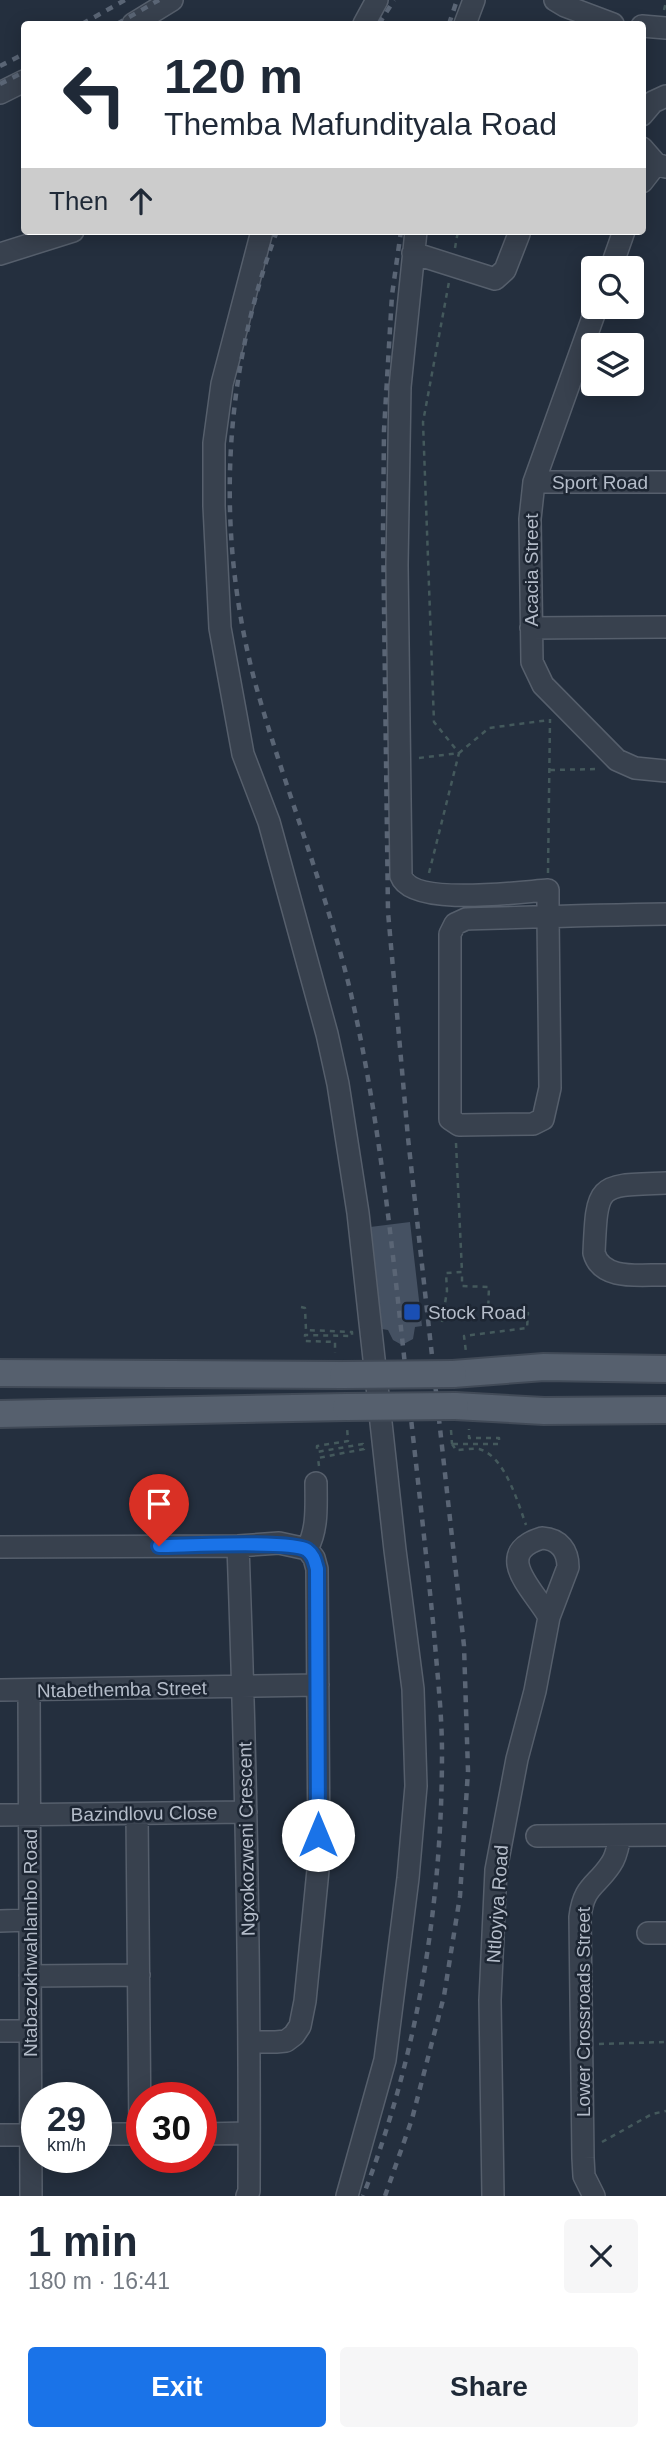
<!DOCTYPE html>
<meta charset="utf-8">
<style>
:root{--surface:#fff;--page:#f6f6f7;--text:#1f2937;--muted:#747a83;--accent:#1a73e8}
body{margin:0;font-family:Helvetica,sans-serif;background:var(--page);color:var(--text);height:100vh;display:flex;flex-direction:column;font-size:26px;white-space:nowrap}
*{box-sizing:border-box;margin:0}
p{font-size:23px;color:var(--muted)}
.icon{flex:none;width:38px;height:38px;fill:none;stroke:currentColor;stroke-width:2;stroke-linecap:round;stroke-linejoin:round}
.map{position:relative;height:2196px;overflow:hidden}
.drawer{display:flex;flex-direction:column;background:var(--surface);flex:1}
.drawer>*{flex:none}
.guide{position:absolute;left:21px;top:21px;width:625px;height:214px;border-radius:7px;box-shadow:0 4px 18px #0003;background:#fff;color:var(--text);overflow:hidden}
.buttons{position:absolute;left:581px;top:256px;display:grid;gap:14px}
.buttons a{display:grid;place-items:center;width:63px;height:63px;border-radius:7px;background:var(--surface);box-shadow:0 4px 18px #0003;font-size:35px}
.speed{position:absolute;left:21px;top:2082px;display:flex;gap:14px;font-size:35px;font-weight:700;text-align:center}
.speed>*{display:grid;place-content:center;width:91px;height:91px;border-radius:50%;background:var(--surface);box-shadow:0 4px 18px #0003;line-height:1}
.speed small{font-size:18px;font-weight:400}
.speed .limit{border:10px solid #d22;background:#fff;color:#111}
.pin{position:absolute;display:grid;place-items:center;width:60px;height:60px;color:#fff;margin:-72px -30px;border-radius:50% 50% 50% 0;rotate:-45deg;box-shadow:0 0 7px #0007}
.pin .icon{rotate:45deg}
.me{position:absolute;width:77px;margin:-38px;rotate:0deg;stroke-linejoin:round;filter:drop-shadow(0 0 5px #0008)}
.turn{display:flex;align-items:center;gap:24px;height:147px;padding:0 28px;font-size:32px}
.turn .icon{width:91px;height:91px;stroke-width:2.5}
.turn b{display:block;font-size:49px;line-height:60px}
.then{display:flex;align-items:center;height:66px;padding:0 28px;background:#0003;gap:14px;font-size:26px}
.round{display:grid;place-items:center;flex:none;width:74px;height:74px;border-radius:7px;background:var(--page)}
.overview{display:flex;align-items:center;justify-content:space-between;height:119px;padding:0 28px}
h1{font-size:42px;font-weight:700;line-height:52px}
.button{display:flex;gap:14px;margin-top:auto;padding:14px 28px}
.button a{flex:1;height:80px;border-radius:7px;background:var(--accent);color:#fff;font-size:28px;font-weight:700;line-height:80px;text-align:center}
.button a+a{background:var(--page);color:var(--text)}
.map>svg:first-child{display:block}
</style>
<div class="map">
<svg width="666" height="2196" viewBox="0 0 666 2196">
<rect width="100%" height="100%" fill="#242f3e"/>
<path fill="#455162" d="M410,1222L422,1326L415,1327L413,1339L402,1345L393,1340L388,1330L382,1329L370,1227Z"/>
<g fill="none" stroke-linecap="round" stroke-linejoin="round">
<defs>
<path id="minor" d="M555,0L565,6L613,24
M133,24L172,0
M364,24L377,0
M465,24L474,0
M642,26L666,28
M0,93L24,81
M642,115L653,102L666,96
M642,148L656,164L666,167
M642,182L656,164
M262,231L222,384L214,443V506L220,628L243,754L269,822L327,1034L338,1084L358,1213L395,1550L413,1689L416,1786L408,1878L385,2060L347,2196
M416,231L400,387L397,565L401,876C412,907 519,892 548,890V916L550,1088L543,1119L533,1124L459,1125L450,1119V934L455,924L466,919C533,917 599,915 666,914
M413,253L495,279L505,270L519,234
M0,254L73,231
M611,268L624,231
M597,306L534,482L530,519L532,662L543,685L617,760L635,768L666,771
M534,482H666
M531,628L666,627
M666,1183C597,1185 597,1183 594,1253C602,1282 643,1274 666,1275
M238,1546C246,1761 250,1976 249,2191L247,2196
M0,1547L238,1546L279,1543L307,1549L314,1558L317,1569L319,1860L305,2001L300,2026L294,2035L286,2041L276,2042H249
M307,1549C318,1529 316,1506 316,1483
M0,1690L318,1685
M29,1690L31,2196
M137,1814L140,2134
M0,1815L246,1812
M537,1836L666,1835
M0,1921L29,1920
M648,1933H666
M30,1976L139,1975
M0,2031H30
M96,2134H142
M201,2134L249,2133
M0,2135H37
M493,2196L490,2000L496,1870L517,1759L535,1691L549,1617L568,1567C568,1551 560,1539 542,1538C490,1554 536,1592 549,1617
M594,2196L584,2176L583,2158L580,1917C584,1885 596,1887 611,1864C617,1856 618,1845 620,1836"/>
<path id="major" d="M0,1373L343,1375
M453,1374L544,1367L666,1369
M455,1406L544,1411L666,1410
M0,1414L346,1407"/>
</defs>
<use href="#minor" stroke="#565f6c" stroke-width="24"/>
<use href="#major" stroke="#414a57" stroke-width="30"/>
<path stroke="#44595c" stroke-width="2.5" stroke-dasharray="5 5" stroke-linecap="butt" d="M664,10L666,2
M455,248L458,231
M419,758L459,753L489,728L549,720
M550,770L600,769
M429,873L459,753L434,722L423,422L449,282
M548,873L550,719
M456,1143L462,1272
M301,1307L305,1308L306,1330L352,1332V1336L305,1335V1341L335,1342V1353
M442,1322L447,1291L446,1273L462,1272V1286L489,1287L488,1313H528L527,1328L464,1336L466,1352
M451,1430L452,1444
M452,1444L456,1450C463,1450 473,1448 479,1449C505,1456 518,1503 526,1525
M453,1444H499V1438H469V1429
M319,1466L318,1458L364,1449L363,1444L317,1452V1446L348,1441L347,1427
M599,2044L666,2042
M602,2142L652,2114L666,2111"/>
<use href="#minor" stroke="#38414e" stroke-width="21"/>
<use href="#major" stroke="#56606e" stroke-width="26"/>
<path stroke="#5a6575" stroke-width="4.5" stroke-dasharray="7 7" stroke-linecap="butt" d="M82,24L125,0
M117,24L159,0
M379,24L394,0
M449,24L457,0
M0,66L24,54
M0,84L24,72
M277,231C222,377 215,535 256,686C285,789 326,889 351,994C381,1125 393,1258 408,1392C417,1472 426,1552 434,1632C437,1672 442,1712 442,1753C442,1903 418,2055 363,2196
M385,2196L412,2119L444,1996L460,1896L468,1771L464,1646L408,1138L388,912L383,531L384,430L392,295L401,231"/>
<defs>
<path id="major-bridge" d="M343,1375L453,1374
M346,1407L455,1406"/>
</defs>
<use href="#major-bridge" stroke="#414a57" stroke-width="30" stroke-linecap="butt"/>
<use href="#major-bridge" stroke="#56606e" stroke-width="26"/>
</g>
<g fill="none" stroke-linecap="round" stroke-linejoin="round">
<defs>
<path id="route" d="M159,1546C183,1546 293,1540 307,1550C314,1555 315,1562 317,1569L318,1835"/>
</defs>
<use href="#route" stroke="#114b97" stroke-width="18"/>
<use href="#route" stroke="#1a73e8" stroke-width="12"/>
</g>
<rect fill="#1a4fb4" stroke="#1d2633" stroke-width="2.5" x="403" y="1303" width="18" height="18" rx="3.5"/>
<g text-anchor="middle" stroke-width="5" stroke-linejoin="round" paint-order="stroke">
<g font-size="19" fill="#b4bcc9" stroke="#1d2633">
<text x="600" y="489">Sport Road</text>
<text transform="translate(531 570) rotate(-90)" y="7">Acacia Street</text>
<text transform="translate(122 1689) rotate(-1)" y="7">Ntabethemba Street</text>
<text transform="translate(144 1813) rotate(-1)" y="7">Bazindlovu Close</text>
<text transform="translate(246 1839) rotate(-91)" y="7">Ngxokozweni Crescent</text>
<text transform="translate(497 1904) rotate(-86)" y="7">Ntloyiya Road</text>
<text transform="translate(30 1943) rotate(-90)" y="7">Ntabazokhwahlambo Road</text>
<text transform="translate(583 2012) rotate(-90)" y="7">Lower Crossroads Street</text>
</g>
<g font-size="19" fill="#b4bcc9" stroke="#1d2633" text-anchor="start">
<text x="428" y="1319">Stock Road</text>
</g>
</g>
</svg>
<div class="buttons">
<a><svg class="icon" aria-label="search" viewBox="0 0 24 24"><circle cx="10" cy="10" r="6"/><path d="M15 15l6 6"/></svg></a>
<a><svg class="icon" aria-label="layers" viewBox="0 0 24 24"><path d="M12 4l9 5-9 5-9-5zM3 14l9 5 9-5"/></svg></a>
</div>
<div class="speed"><div>29<small>km/h</small></div><div class="limit">30</div></div>
<div class="pin" style="left:159px;top:1546px;background:#d93025"><svg class="icon" aria-label="arrive" viewBox="0 0 24 24"><path d="M6 21V4h12l-3 4 3 4H6"/></svg></div>
<svg class="me" style="left:318px;top:1835px" viewBox="-20 -20 40 40"><circle r="19" fill="#fff"/><path d="M0-13L10 11 0 6-10 11z" fill="#1a73e8"/></svg>
<div class="guide">
<div class="turn"><svg class="icon" aria-label="left" viewBox="0 0 24 24"><path d="M17 20v-9H6M10 6l-5 5 5 5"/></svg><div><b>120 m</b>Themba Mafundityala Road</div></div>
<div class="then">Then<svg class="icon" aria-label="ahead" viewBox="0 0 24 24"><path d="M12 20V5M6 11l6-6 6 6"/></svg></div>
</div>
</div>
<section class="drawer">
<div class="overview"><div><h1>1 min</h1><p>180 m · 16:41</p></div><a class="round"><svg class="icon" aria-label="close" viewBox="0 0 24 24"><path d="M6 6l12 12M18 6L6 18"/></svg></a></div>
<div class="button"><a>Exit</a><a>Share</a></div>
</section>
